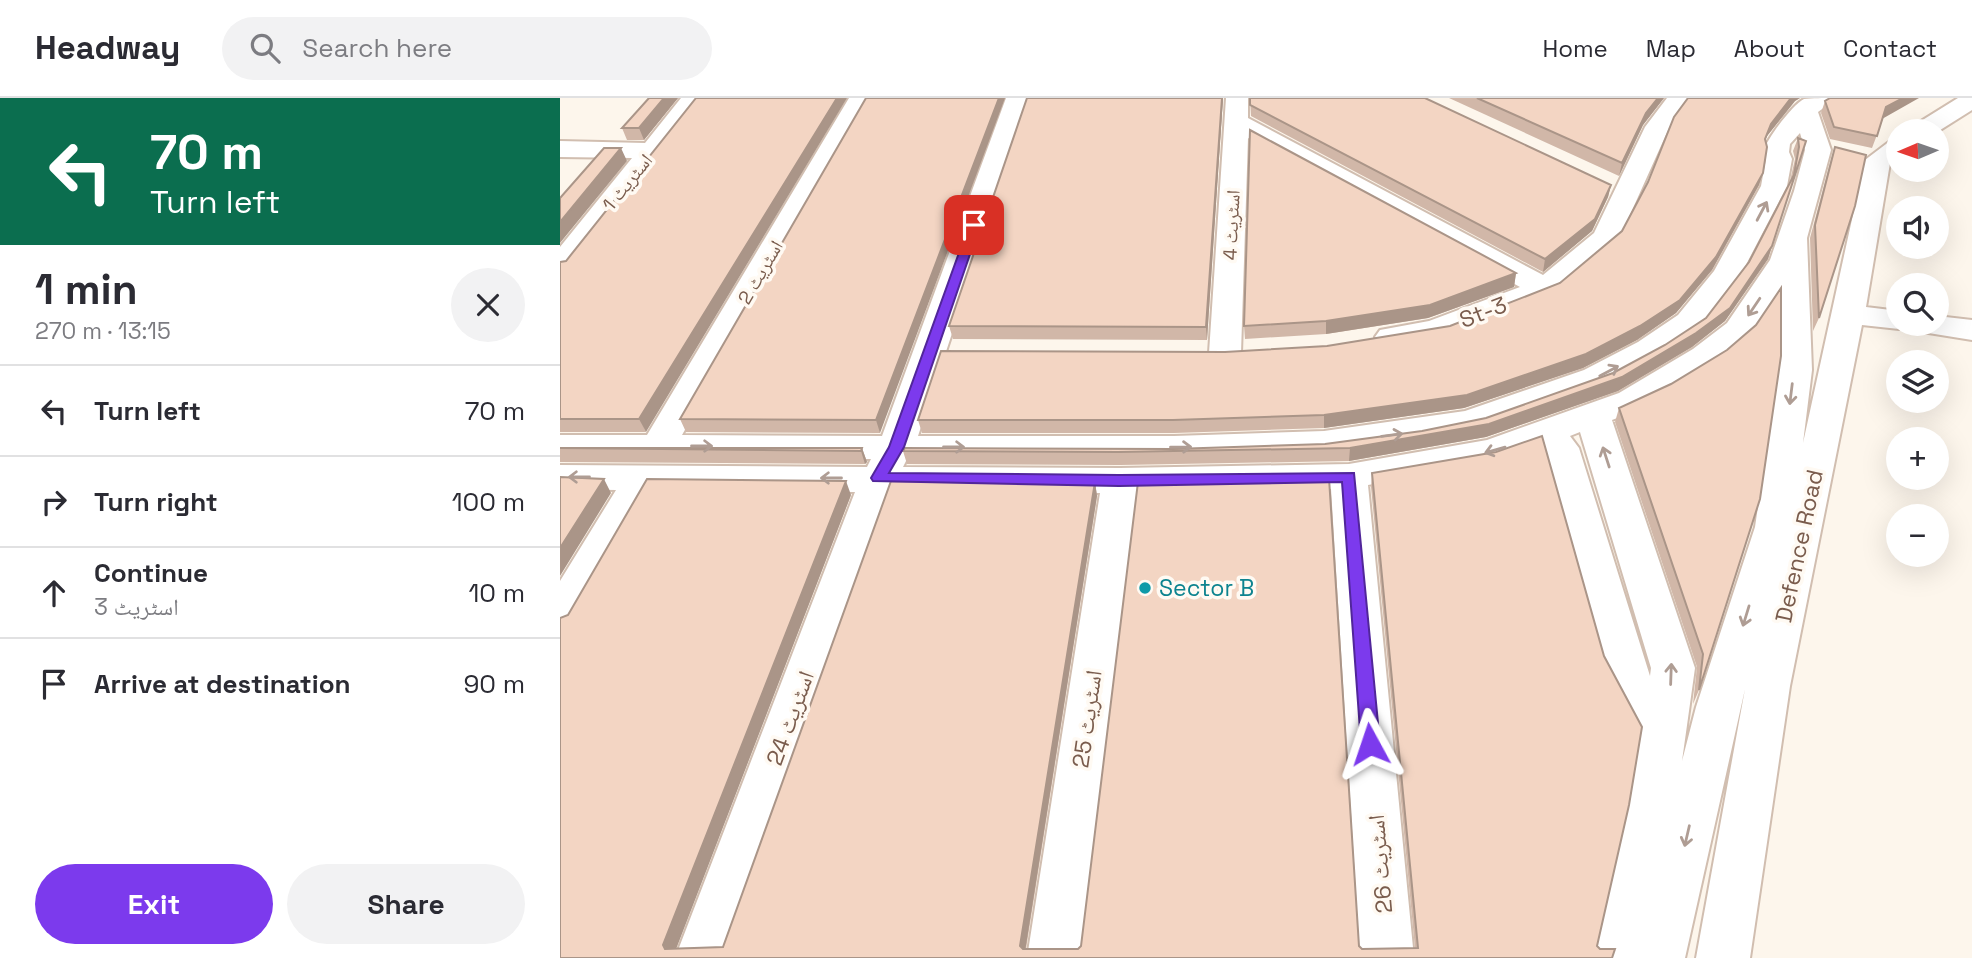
<!DOCTYPE html>
<meta charset="utf-8">
<style>
:root{--surface:#fff;--page:#f2f2f3;--text:#2b2b33;--muted:#7c7c81;--line:#e1e1e2;--accent:#7c3aed}
body{margin:0;font-family:"Space Grotesk","Noto Naskh Arabic",sans-serif;background:var(--page);color:var(--text);height:100vh;display:flex;flex-direction:column;font-size:26px;white-space:nowrap}
*{box-sizing:border-box;margin:0}
p{font-size:23px;color:var(--muted)}
.icon{flex:none;width:38px;height:38px;fill:none;stroke:currentColor;stroke-width:2;stroke-linecap:round;stroke-linejoin:round}
.map{position:relative;flex:1;overflow:hidden}
.panel{display:flex;flex-direction:column;background:var(--surface);width:560px}
.panel>*{flex:none}
.hud{background:#0b6e4f;color:#fff;overflow:hidden}
.needle{width:46px;rotate:268deg}
.buttons{position:absolute;left:1326px;top:21px;display:grid;gap:14px}
.buttons a{display:grid;place-items:center;width:63px;height:63px;border-radius:50%;background:var(--surface);box-shadow:0 7px 28px #0002;font-size:35px}
.pin{position:absolute;display:grid;place-items:center;width:60px;height:60px;color:#fff;margin:-30px;border-radius:14px;box-shadow:0 4px 10px #0006}
.me{position:absolute;width:77px;margin:-38px;rotate:355deg;stroke-linejoin:round;filter:drop-shadow(0 0 5px #0008)}
.turn{display:flex;align-items:center;gap:24px;height:147px;padding:0 35px;font-size:32px}
.turn .icon{width:91px;height:91px;stroke-width:2.5}
.turn b{display:block;font-size:49px;line-height:60px}
.round{display:grid;place-items:center;flex:none;width:74px;height:74px;border-radius:37px;background:var(--page)}
.head{display:flex;align-items:center;justify-content:space-between;height:119px;padding:0 35px}
h1{font-size:42px;font-weight:700;line-height:52px}
.action{display:flex;gap:14px;margin-top:auto;padding:14px 35px}
.action a{flex:1;height:80px;border-radius:42px;background:var(--accent);color:#fff;font-size:28px;font-weight:700;line-height:80px;text-align:center}
.action a+a{background:var(--page);color:var(--text)}
ul{padding:0;list-style:none}
li{display:flex;align-items:center;gap:21px;height:91px;padding:0 35px;border-top:2px solid var(--line)}
li div{flex:1}
li b{display:block;font-size:26px}
li em{font-style:normal}
header{display:flex;align-items:center;gap:42px;box-sizing:border-box;height:98px;padding:0 35px;background:var(--surface);border-bottom:2px solid var(--line)}
header strong{font-size:33px}
nav{display:flex;gap:38px;margin-inline-start:auto;font-size:24px}
.search{width:490px;height:63px;background:var(--page);display:flex;align-items:center;gap:18px;box-sizing:border-box;padding:0 24px;border-radius:38px;color:var(--muted);font-size:26px}
main{display:flex;flex:1;min-height:0}
.map>svg:first-child{display:block}
</style>
<header>
<strong>Headway</strong>
<div class="search"><svg class="icon" aria-label="search" viewBox="0 0 24 24"><circle cx="10" cy="10" r="6"/><path d="M15 15l6 6"/></svg>Search here</div>
<nav><a>Home</a><a>Map</a><a>About</a><a>Contact</a></nav>
</header>
<main>
<section class="panel">
<div class="hud">
<div class="turn"><svg class="icon" aria-label="left" viewBox="0 0 24 24"><path d="M17 20v-9H6M10 6l-5 5 5 5"/></svg><div><b>70 m</b>Turn left</div></div>
</div>
<div class="head"><div><h1>1 min</h1><p>270 m · 13:15</p></div><a class="round"><svg class="icon" aria-label="close" viewBox="0 0 24 24"><path d="M6 6l12 12M18 6L6 18"/></svg></a></div>
<ul>
<li><svg class="icon" aria-label="left" viewBox="0 0 24 24"><path d="M17 20v-9H6M10 6l-5 5 5 5"/></svg><div><b>Turn left</b></div><em>70 m</em></li>
<li><svg class="icon" aria-label="right" viewBox="0 0 24 24"><path d="M7 20v-9h11M14 6l5 5-5 5"/></svg><div><b>Turn right</b></div><em>100 m</em></li>
<li><svg class="icon" aria-label="ahead" viewBox="0 0 24 24"><path d="M12 20V5M6 11l6-6 6 6"/></svg><div><b>Continue</b><p>اسٹریٹ 3</p></div><em>10 m</em></li>
<li><svg class="icon" aria-label="arrive" viewBox="0 0 24 24"><path d="M6 21V4h12l-3 4 3 4H6"/></svg><div><b>Arrive at destination</b></div><em>90 m</em></li>
</ul>
<div class="action"><a>Exit</a><a>Share</a></div>
</section>
<div class="map">
<svg width="1412" height="860" viewBox="0 0 1412 860">
<rect width="100%" height="100%" fill="#fdf6ec"/>
<g fill="none" stroke-linecap="round" stroke-linejoin="round">
<defs>
<path id="minor" d="M121,0H146L10,174L0,177V149L72,60L0,59V43L85,45Z
M289,0H313L122,337L322,338L446,0H470L358,338H614L764,333L905,313L1024,272L1078,244L1118,217L1154,173L1201,88L1206,61L1203,54C1206,42 1233,6 1244,1C1252,0 1264,0 1272,0L1269,6L1258,14L1271,52L1247,140L1252,272L1243,345L1305,62L1330,43L1339,40V60L1330,65L1306,209L1339,213V226H1377V218L1412,222V242L1356,233L1352,227L1339,231L1302,227L1230,588L1190,860H1136L1185,591L1125,860H1034L1066,720L1079,642L1042,571L984,353L980,349L933,365L808,387L854,860H800L771,391L577,395L521,860H467L540,395L333,394L169,860H115L295,394L93,392L15,529L0,534V483L56,392L0,391V367L307,369L311,361H0V337H87ZM1240,35L1245,52L1234,93L1210,162L1167,225L1133,251L1059,295L927,342L789,366L560,370L343,369L347,361L614,362L764,357L860,344L911,334L1048,286L1100,258L1140,231L1178,182L1227,88L1232,61L1229,54L1230,46ZM1219,193L1218,272L1195,429L1136,609L1122,663L1135,570L1052,322C1093,307 1160,271 1189,239C1201,226 1210,208 1219,193ZM1020,334L1091,570L1090,578L1019,350L1010,338Z
M666,0H688V20L983,177L1034,135L1085,29L1107,0H1131L1109,30L1060,139L996,196L887,239L831,249L820,246L815,239L820,232L869,223L960,189L688,40L681,255L677,262L665,265L653,262L649,255Z
M1398,0H1412V12L1377,34L1349,33L1353,28Z"/>
</defs>
<use href="#minor" stroke="#d1beb0" stroke-width="4"/>
<use href="#minor" fill="#fff" fill-rule="evenodd"/>
</g>
<path fill="#d1b7a8" d="M89,0H118L84,42H67L62,30Z
M306,0L320,335L126,334L120,321Z
M663,0L647,242L393,241L389,228Z
M690,0L1051,87L1048,99L1032,133L983,174L691,18Z
M889,0H1104L1083,27L1059,78Z
M1128,0H1240L1235,3L1207,38L1205,42L1199,87L1152,172L1116,215L1077,242L1023,270L904,310L764,330L614,335H362L358,322L665,254L767,248L890,228L1000,185L1062,133L1088,84Z
M1265,3L1323,21L1312,50L1270,41L1261,15Z
M1238,40L1246,43L1208,161L1165,223L1132,249L1058,293L926,339L789,363L560,367L347,366L343,353L613,351L765,346L862,333L926,320L1053,275L1105,247L1146,220L1189,164L1230,83L1235,61L1233,53Z
M1275,49L1259,220L1253,233L1250,140L1271,61Z
M6,163L86,334H0V164Z
M956,175L954,189L868,220L766,236L685,241L684,228Z
M1196,227L1139,592L1133,606L1137,569L1055,324L1059,310L1111,286L1167,252Z
M0,350H302L307,364L305,366L0,364Z
M812,375L1037,848L1040,851L0,860L291,397L116,850L163,849L535,384L537,398L466,851L799,848L802,851L855,850L811,389Z"/>
<path fill="#aa9588" d="M104,0H118L84,42L79,30Z
M277,0H287L86,334L79,321Z
M439,0H445L320,335L316,322Z
M662,0H663L647,242L646,229Z
M1098,0H1104L1083,27L1059,78L1062,65L1086,15Z
M1231,0H1240L1235,3L1207,38L1201,53L1211,26Z
M1343,0H1359L1322,21L1326,9Z
M61,50L67,63L0,145V124Z
M1203,75L1199,87L1152,172L1116,215L1077,242L1023,270L904,310L764,330V317Z
M1051,87L1048,99L1032,133L983,174L985,161Z
M1212,148L1208,161L1165,223L1132,249L1058,293L926,339L789,363L790,350L929,326L1062,279L1136,235Z
M956,175L954,189L868,220L766,236V223Z
M302,350L307,364L305,366L301,353Z
M44,381L51,395L0,478V450Z
M286,383L291,397L113,859L103,847Z
M535,384L537,398L464,860L460,848Z"/>
<path fill="#f3d5c3" stroke="#aa9588" stroke-width="2" d="M89,0H104L79,30H62Z
M136,0H277L79,321H0V164L6,163Z
M306,0H439L316,322L120,321Z
M467,0H662L646,229L389,228Z
M690,0H865L1051,87L1035,121L985,161L690,7Z
M917,0H1098L1086,15L1062,65Z
M1128,0H1231L1211,26L1205,41L1207,49L1203,75L1156,159L1120,202L1080,228L1026,256L907,297L764,317L613,322H358L381,253L665,254L767,248L890,228L1000,185L1062,133L1088,84L1114,19Z
M1270,0H1343L1326,9L1317,38L1274,29L1265,3Z
M690,32L956,175L870,207L766,223L684,228Z
M1238,40L1246,43L1212,148L1170,210L1136,235L1062,279L929,326L790,350L558,354L343,353L345,350L613,351L765,346L862,333L926,320L1053,275L1105,247L1146,220L1189,164L1234,77L1239,49Z
M1275,49L1306,57L1295,108L1259,220L1255,127Z
M44,50H61L0,124V100Z
M1221,190V258L1200,401L1139,592L1143,556L1059,310L1111,286L1167,252L1196,227Z
M982,338L1044,558L1082,629L1069,707L1037,848L1040,851H1055L1052,860H0V520L8,517L87,381L286,383L103,847L105,851L163,849L331,383L535,384L460,848L463,851H518L521,848L578,384L769,380L799,848L802,851L858,850L812,375L936,354Z
M0,350H302L301,353Z
M0,379L44,381L0,450Z"/>
<defs><path id="oneway-shaft" d="M-6 0H5M1.5-3L5.5 0L1.5 3" fill="none" stroke-width="1.6" stroke-linecap="round" stroke-linejoin="round" transform="scale(1.75)"/></defs>
<g stroke="#af9d94">
<use href="#oneway-shaft" transform="translate(1202 113) rotate(-62)"/>
<use href="#oneway-shaft" transform="translate(1194 209) rotate(124)"/>
<use href="#oneway-shaft" transform="translate(1049 273) rotate(-28)"/>
<use href="#oneway-shaft" transform="translate(1231 296) rotate(97)"/>
<use href="#oneway-shaft" transform="translate(832 337) rotate(-7)"/>
<use href="#oneway-shaft" transform="translate(142 348)"/>
<use href="#oneway-shaft" transform="translate(394 349)"/>
<use href="#oneway-shaft" transform="translate(621 349) rotate(-1)"/>
<use href="#oneway-shaft" transform="translate(935 352) rotate(164)"/>
<use href="#oneway-shaft" transform="translate(1046 359) rotate(-108)"/>
<use href="#oneway-shaft" transform="translate(19 379) rotate(180)"/>
<use href="#oneway-shaft" transform="translate(271 380) rotate(-180)"/>
<use href="#oneway-shaft" transform="translate(1186 518) rotate(107)"/>
<use href="#oneway-shaft" transform="translate(1111 576) rotate(-88)"/>
<use href="#oneway-shaft" transform="translate(1127 738) rotate(103)"/>
</g>
<path fill="#7c3aed" stroke="#51269a" stroke-width="2" d="M414,124L420,127L344,349L329,375L559,377L794,375L820,646L817,652L810,654L804,652L801,646L782,384L559,388L313,383L311,380L329,349L409,127Z"/>
<circle fill="#0f9aa8" stroke="#fffaf3" stroke-width="2.5" cx="585" cy="490" r="7"/>
<g text-anchor="middle" stroke-width="7" stroke-linejoin="round" paint-order="stroke">
<g font-size="19" fill="#7a5c4d" stroke="#fffaf3">
<text transform="translate(67 84) rotate(-51)" y="7">اسٹریٹ 1</text>
<text transform="translate(671 127) rotate(-87)" y="7">اسٹریٹ 4</text>
<text transform="translate(200 174) rotate(-60)" y="7">اسٹریٹ 2</text>
</g>
<g font-size="23" fill="#7a5c4d" stroke="#fffaf3">
<text transform="translate(923 214) rotate(-21)" y="8">St-3</text>
<text transform="translate(1239 448) rotate(-78)" y="8">Defence Road</text>
<text transform="translate(230 620) rotate(-70)" y="8">اسٹریٹ 24</text>
<text transform="translate(527 621) rotate(-82)" y="8">اسٹریٹ 25</text>
<text transform="translate(820 766) rotate(-95)" y="8">اسٹریٹ 26</text>
</g>
<g font-size="23" fill="#0d838f" stroke="#fffaf3" text-anchor="start">
<text x="599" y="498">Sector B</text>
</g>
</g>
</svg>
<div class="buttons">
<a><svg class="needle" viewBox="-14 -14 28 28"><path d="M0-13l5 13h-10z" fill="#e53935"/><path d="M0 13l5-13h-10z" fill="#7c7c81"/></svg></a>
<a><svg class="icon" aria-label="sound" viewBox="0 0 24 24"><path d="M4 9h4l5-4v14l-5-4H4zM17 9q2 3 0 6"/></svg></a>
<a><svg class="icon" aria-label="search" viewBox="0 0 24 24"><circle cx="10" cy="10" r="6"/><path d="M15 15l6 6"/></svg></a>
<a><svg class="icon" aria-label="layers" viewBox="0 0 24 24"><path d="M12 4l9 5-9 5-9-5zM3 14l9 5 9-5"/></svg></a>
<a>+</a>
<a>−</a>
</div>
<div class="pin" style="left:414px;top:127px;background:#d93025"><svg class="icon" aria-label="arrive" viewBox="0 0 24 24"><path d="M6 21V4h12l-3 4 3 4H6"/></svg></div>
<svg class="me" style="left:810px;top:646px" viewBox="-20 -20 40 40"><path d="M0-17L14 15 0 8-14 15z" fill="#7c3aed" stroke="#fff" stroke-width="4"/></svg>
</div>
</main>
